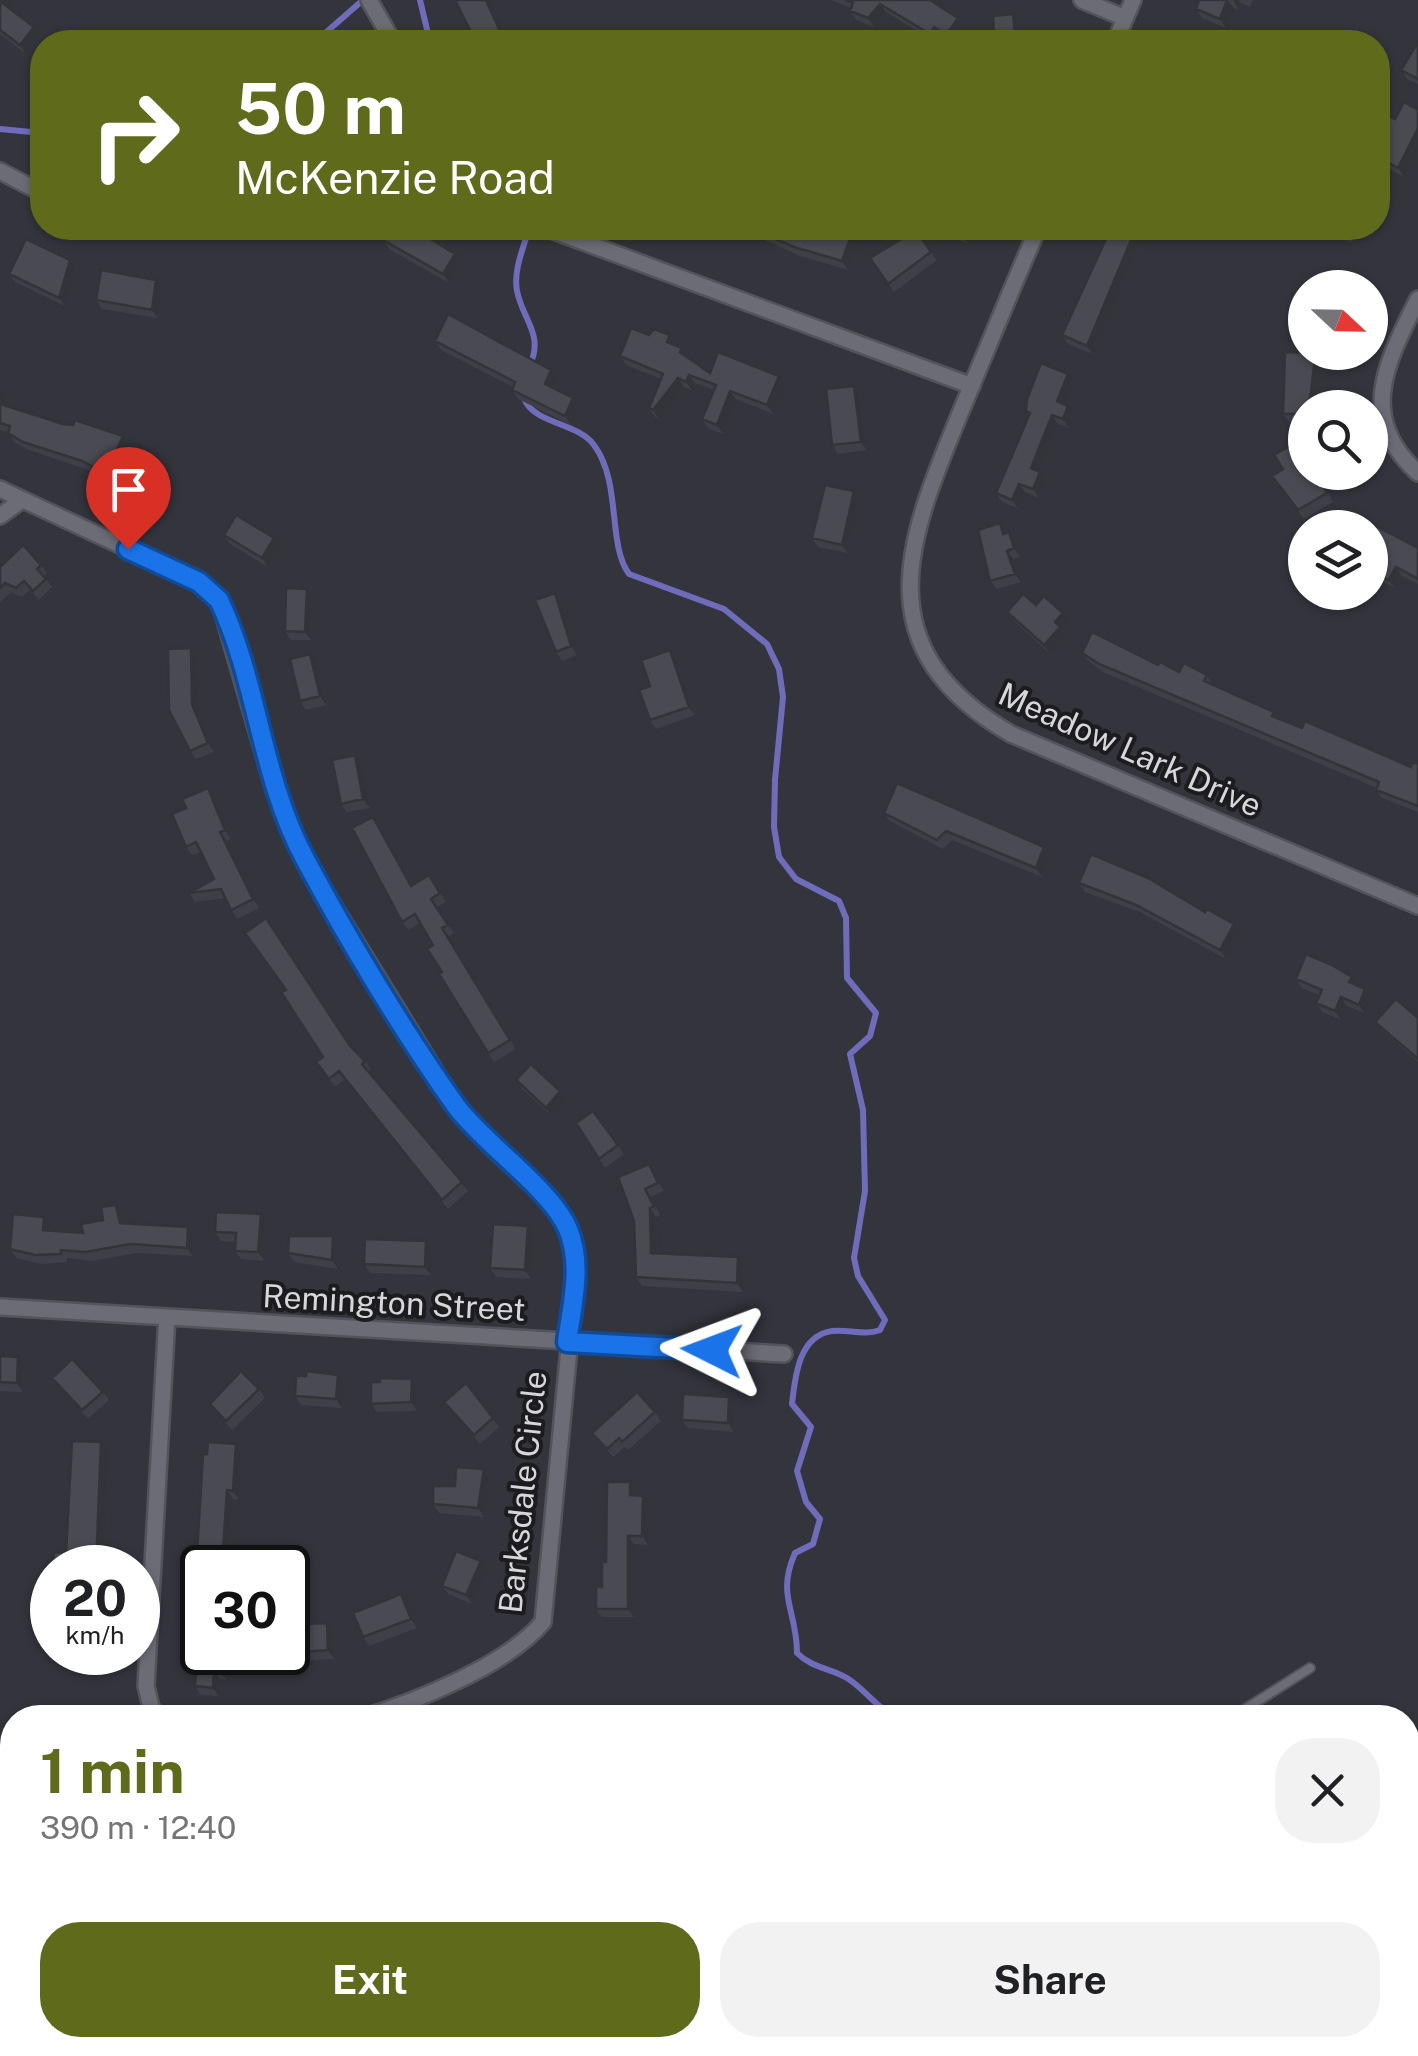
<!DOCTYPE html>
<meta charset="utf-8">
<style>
:root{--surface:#fff;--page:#f2f2f2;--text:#202124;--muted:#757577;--accent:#5f6b1a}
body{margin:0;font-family:"Public Sans",sans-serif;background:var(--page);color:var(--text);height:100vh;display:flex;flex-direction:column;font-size:38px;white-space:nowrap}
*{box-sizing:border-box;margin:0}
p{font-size:32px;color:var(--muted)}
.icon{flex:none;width:55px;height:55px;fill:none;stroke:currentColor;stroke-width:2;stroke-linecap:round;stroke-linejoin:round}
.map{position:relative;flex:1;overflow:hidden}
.panel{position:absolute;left:0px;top:1705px;width:1420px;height:352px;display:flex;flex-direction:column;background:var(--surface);border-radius:40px 40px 0 0;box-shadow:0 2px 8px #0004}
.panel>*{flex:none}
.top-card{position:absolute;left:30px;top:30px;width:1360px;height:210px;border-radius:40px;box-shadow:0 2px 8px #0004;background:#5f6b1a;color:#fff;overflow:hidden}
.needle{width:65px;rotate:112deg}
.tools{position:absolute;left:1288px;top:270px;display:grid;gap:20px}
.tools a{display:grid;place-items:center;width:100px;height:100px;border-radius:50%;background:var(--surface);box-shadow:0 2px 8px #0004;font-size:50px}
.speed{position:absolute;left:30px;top:1545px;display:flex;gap:20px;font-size:50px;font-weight:700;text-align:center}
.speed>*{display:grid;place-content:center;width:130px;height:130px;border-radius:50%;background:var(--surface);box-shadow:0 2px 8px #0004;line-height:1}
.speed small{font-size:25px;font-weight:400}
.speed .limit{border:5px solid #111;border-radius:15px;background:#fff;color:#111}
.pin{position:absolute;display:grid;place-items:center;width:85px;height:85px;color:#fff;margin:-102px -42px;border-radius:50% 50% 50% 0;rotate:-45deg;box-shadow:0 0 10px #0007}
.pin .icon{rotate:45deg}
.me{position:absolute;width:110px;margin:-55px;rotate:273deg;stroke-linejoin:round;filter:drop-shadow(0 0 8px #0008)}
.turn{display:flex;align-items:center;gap:35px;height:210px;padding:0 40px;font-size:45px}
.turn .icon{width:130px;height:130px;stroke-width:2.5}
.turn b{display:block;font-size:70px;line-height:85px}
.round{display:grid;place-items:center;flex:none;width:105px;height:105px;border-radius:40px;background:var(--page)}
.summary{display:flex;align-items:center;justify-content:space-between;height:170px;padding:0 40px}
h1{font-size:60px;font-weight:700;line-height:75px;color:var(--accent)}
.cta{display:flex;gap:20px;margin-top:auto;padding:20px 40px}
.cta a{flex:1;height:115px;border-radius:40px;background:var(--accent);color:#fff;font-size:40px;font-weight:700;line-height:115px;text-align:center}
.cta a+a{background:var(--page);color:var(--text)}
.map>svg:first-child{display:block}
</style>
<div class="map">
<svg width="1418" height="2056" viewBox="0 0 1418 2056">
<rect width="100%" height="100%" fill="#33343c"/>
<path fill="#3c3d4b" d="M696,2045H809L837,2056H696Z"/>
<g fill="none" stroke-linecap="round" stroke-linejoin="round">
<path stroke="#706cbc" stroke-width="6" d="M420,0L430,42
M315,42L363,0
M0,129L42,133
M529,367C545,335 523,321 517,291C513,270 524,247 529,228
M524,398C533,424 577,422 594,445C622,483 607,544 629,574L724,609L767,644L779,669L783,697L775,780L774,827L779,857L796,879L839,901L846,918L847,978L876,1013L870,1036L850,1054L863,1110L865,1191L854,1258L858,1276L885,1320L880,1330C864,1336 848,1329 832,1331C798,1336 795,1378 792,1404L811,1427L797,1471L806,1502L820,1519L813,1544L795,1553C776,1596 797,1610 797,1653C812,1668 830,1668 847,1678C866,1690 876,1708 897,1718
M1063,2045L1065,2056"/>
<defs>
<path id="service" d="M1231,1718L1310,1668
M1139,2045L1142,2056
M470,2056L476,2045
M1195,2056L1199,2045"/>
<path id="minor" d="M369,0L393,42
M1082,0L1125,18
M1115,42L1133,0
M0,171L42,193
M546,228L972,386
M1038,228C1012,288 987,349 961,411C908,539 862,648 1011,734L1418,906
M1418,299C1387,361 1356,417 1418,473
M0,489L199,582L219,600L274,790L303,856L456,1105L490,1146L553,1205L568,1228L577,1264L543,1622C507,1665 415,1702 361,1718
M0,516L22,500
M0,1307L784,1354
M159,1718L151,1707L146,1686L167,1317
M0,2021L12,2024
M133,2056L139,2045"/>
</defs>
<use href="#service" stroke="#53535a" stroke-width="12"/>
<use href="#minor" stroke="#53535a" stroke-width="20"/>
<use href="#service" stroke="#6c6c76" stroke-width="8"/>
<use href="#minor" stroke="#6c6c76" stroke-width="15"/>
</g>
<path fill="#3f4047" d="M0,0L14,2L9,8L40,35L26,54L0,34Z
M831,0H930L958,18L964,26L956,38L949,42L940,36L935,42L886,12L874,27L856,20L850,11L851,8Z
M1199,0H1253L1250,7L1241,3L1239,10L1234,8L1226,28L1202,18L1196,9Z
M1418,42V84L1407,79L1401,70Z
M1378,130L1404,177L1378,162Z
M738,228H825L857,245L848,270L800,256Z
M938,228H972L967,243L942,233Z
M1111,228H1146L1093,354L1068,344L1062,335Z
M1328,228H1372L1367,236L1361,232L1354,244L1330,231Z
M916,230L937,260L894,292L870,258Z
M383,240L455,254L461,263L449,283L389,249Z
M70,260L76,269L65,306L15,282L9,274Z
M162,289L158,318L102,309L96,300Z
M435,341L551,370L557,379L553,388L573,398L579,406L571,425L518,399L512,390L513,387L441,350Z
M676,344L675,346L687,357L710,373L785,385L773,414L736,399L723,434L708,428L702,419L714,390L695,383L692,390L684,387L659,419L655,417L649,408L661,379L626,365L620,356Z
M1315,358L1321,366L1316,408H1305V423L1289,422L1283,414Z
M1074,383L1065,405L1074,414L1069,428L1058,424L1039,472L1046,480L1039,498L1025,492L1018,508L1002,502L996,493L1029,416L1026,411Z
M854,386L860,394L867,450L838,454L832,445Z
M0,392L3,393L9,402L8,406L63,424L123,436L129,444L125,453L144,463L150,472L138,495L88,470L29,450L14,442L8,432L0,430Z
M1297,442L1305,454V472H1316L1333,502L1304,519L1272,476L1283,469Z
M854,491L860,500L848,553L818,547L812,538Z
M1370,528L1418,548V584L1402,576L1395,588L1370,575Z
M1009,532L1015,541L1020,557L1013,559L1021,582L997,589L990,581L1006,533Z
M224,535L280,547L268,567L230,544Z
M41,565L47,573L44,576L52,587L39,600L30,590L22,597L11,592L0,602V567Z
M555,593L561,602L577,655L562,661L556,652Z
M313,597L311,640H291L285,631Z
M1036,605L1069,621L1062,629L1066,635L1050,654L1013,620L1007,612Z
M191,648L197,657L199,712L214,752L196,759L190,751Z
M670,650L676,658L695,715L656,729L650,720V686Z
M1082,653L1158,665L1179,672L1207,675L1212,685L1279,719L1411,767L1418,764V812L1382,798L1376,790L1377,788L1105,673L1088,661Z
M316,663L326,705L306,710L300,701Z
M361,764L370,808L347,812L341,804Z
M208,788L214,796L231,839L227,841L259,908L237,919L225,898L195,902L189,893L214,879L201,852L192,855L186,847V808Z
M884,813L1044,847L1050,856L1042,877L952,840L943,849L890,821Z
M373,817L412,885L429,875L446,902L437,907L454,933L448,937L516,1049L494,1062L439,974L442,972L433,945L420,923L408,930L402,922Z
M1079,883L1240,932L1226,959L1142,913L1085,892Z
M1296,979L1358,986L1365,989L1371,998L1365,1013L1347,1006L1341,1020L1322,1012L1316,1003L1319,995L1302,988Z
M1418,1018V1062L1382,1030L1375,1022Z
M351,1047L365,1061L371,1070L368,1072L468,1191L448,1209L345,1079L335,1087L322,1071Z
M516,1080L560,1091L566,1100L552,1116L522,1089Z
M593,1111L624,1154L605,1168L576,1123Z
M649,1164L664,1191L651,1197L660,1215L656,1217L657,1254L738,1257L744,1265L743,1292L642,1286L636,1277Z
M122,1214L124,1223L194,1236L193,1256L136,1253L92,1261L67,1258V1262L41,1264L16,1258L10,1249L50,1225V1230L83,1233L103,1220Z
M267,1223L265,1261L241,1259L235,1251L236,1242L221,1241L215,1232Z
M528,1226L534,1234L531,1279L496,1277L490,1268Z
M333,1236L339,1245L338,1269L294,1262L288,1253Z
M426,1241L433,1250L431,1275L370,1273L364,1264Z
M0,1356L24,1365L23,1392L0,1391Z
M52,1378L103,1392L109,1400L88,1419Z
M466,1383L499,1427L480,1444L444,1402Z
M344,1384L342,1408L301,1405L295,1396Z
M418,1387L417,1411L377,1412L371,1404Z
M259,1389L265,1398L232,1430L210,1404Z
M735,1406L734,1432L688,1428L682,1420Z
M655,1412L661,1421L628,1450L625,1447L613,1457L592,1433Z
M236,1444L242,1453L239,1500L233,1499L229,1568H202L228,1652L226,1680L220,1679L219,1696L201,1695L195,1686L201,1604L202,1560L197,1553L207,1454Z
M484,1469L490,1478L484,1517L439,1513L433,1504L455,1486Z
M630,1482L636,1491V1496L649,1504L648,1545L634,1544V1617H602L596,1609L606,1562Z
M487,1570L472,1604L448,1594L442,1586Z
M407,1603L417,1628L369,1646L363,1637Z
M327,1623L333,1632L334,1659L296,1661L290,1653Z
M65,1652H126L125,1659L94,1656L93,1670L70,1668L64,1659Z
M164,2045H272L247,2056H169Z"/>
<path fill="#333439" d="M3,0H13L14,2L7,11L1,2Z
M486,0H488L507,42L503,38Z
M1227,0L1234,8L1226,28L1220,19Z
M1233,0H1239L1241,3L1239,10Z
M880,4L886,12L874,27L868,18Z
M1013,14L1019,23L1021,42H1016Z
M958,18L964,26L956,38L950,30Z
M34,27L40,35L26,54L20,45Z
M934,27L940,36L936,42L930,34Z
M1418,128V149L1404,177L1398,168Z
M1378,197L1384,206L1378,218Z
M963,228H972L967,243L960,235Z
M1136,228H1146L1093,354L1087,346Z
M1353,228H1358L1361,232L1354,244L1348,236Z
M1361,228H1372L1367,236Z
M851,236L857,245L848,270L842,261Z
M455,254L461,263L449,283L443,274Z
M70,260L76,269L65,306L59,298Z
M156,280L162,289L158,318L152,310Z
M1315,358L1321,366L1316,408H1309Z
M551,370L557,379L551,393L545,384Z
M1068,374L1074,383L1063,410L1057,401Z
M689,375L695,383L692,390L686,382Z
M779,376L785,385L773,414L767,405Z
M678,378L684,387L659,419L653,410Z
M854,386L860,394L867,450L861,442Z
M730,391L736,399L723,434L717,425Z
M3,393L9,402L6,412L0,404Z
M573,398L579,406L571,425L565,416Z
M1068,406L1074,414L1069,428L1063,419Z
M1052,415L1058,424L1037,477L1031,468Z
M123,436L129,444L123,458L117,449Z
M144,463L150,472L138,495L132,487Z
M1040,472L1046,480L1039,498L1033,489Z
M1019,484L1025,492L1018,508L1012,500Z
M854,491L860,500L848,553L842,545Z
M1009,532L1015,541L1020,557L1014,548Z
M274,538L280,547L268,567L262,558Z
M1007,551L1013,559L1021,582L1015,574Z
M1396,567L1402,576L1395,588L1389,580Z
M307,589L313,597L311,640L305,632Z
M555,593L561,602L577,655L571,646Z
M1063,613L1069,621L1062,629L1066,635L1050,654L1044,645L1055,622Z
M191,648L197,657L199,712L214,752L208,743L192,704Z
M670,650L676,658L695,715L689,707Z
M310,654L316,663L326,705L320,696Z
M355,755L361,764L370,808L363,799Z
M208,788L214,796L231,839L225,830Z
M220,832L227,841L259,908L253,899Z
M1044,847L1050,856L1042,877L1036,868Z
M1234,924L1240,932L1226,959L1220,950Z
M1365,989L1371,998L1365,1013L1359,1005Z
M1341,997L1347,1006L1341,1020L1335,1011Z
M560,1091L566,1100L552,1116L546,1108Z
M116,1205L122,1214L126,1232L120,1223Z
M650,1208L656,1217L657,1262L651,1253Z
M261,1214L267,1223L265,1261L258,1252Z
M44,1217L50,1225L49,1238L43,1230Z
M528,1226L534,1234L531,1279L525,1270Z
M188,1227L194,1236L193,1256L187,1248Z
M333,1236L339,1245L338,1269L332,1260Z
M426,1241L433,1250L431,1275L425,1267Z
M738,1257L744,1265L743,1292L737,1283Z
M18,1357L24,1365L23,1392L17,1383Z
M338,1375L344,1384L342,1408L336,1399Z
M412,1379L418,1387L417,1411L411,1402Z
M729,1397L735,1406L734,1432L728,1423Z
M101,1442L107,1450L103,1568H96Z
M236,1444L242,1453L239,1500L233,1491Z
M484,1469L490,1478L484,1517L478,1508Z
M630,1482L636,1491V1504L630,1495Z
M227,1490L233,1499L229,1568H223Z
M643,1496L649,1504L648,1545L642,1536Z
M628,1536L634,1544V1617L628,1609Z
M481,1561L487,1570L472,1604L466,1595Z
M401,1594L407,1603L417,1628L411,1619Z
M327,1623L333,1632L334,1659L328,1650Z
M88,1652H92L94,1656L93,1670L87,1661Z
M221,1652H228L226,1680L220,1671Z
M214,1671L220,1679L219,1696L213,1688Z
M416,2045H427L426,2056H414Z
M570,2045H591L585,2056H564Z"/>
<path fill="#494a52" stroke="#333439" stroke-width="2.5" d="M0,0H3L1,2L34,27L20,45L0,30Z
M455,0H486L503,38L506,36L510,42H476Z
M846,0H930L958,18L950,30L943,33L934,27L930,34L880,4L868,18L850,11L853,3Z
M1199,0H1227L1220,19L1196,9Z
M1013,14L1016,42H985L984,34L994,33L993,16Z
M1181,35L1201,42H1178Z
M1418,42V79L1401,70Z
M1404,102L1418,110V128L1398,168L1378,157V130L1389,116L1395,119Z
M390,228H413L455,254L443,274L383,240Z
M751,228H825L851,236L842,261L794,247Z
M943,228H963L960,235Z
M1111,228H1136L1087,346L1062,335Z
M1334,228H1353L1348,236Z
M916,230L931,252L888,284L870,258Z
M26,239L70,260L59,298L9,274Z
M101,270L156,280L152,310L96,300Z
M448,314L551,370L545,384L573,398L565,416L512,390L515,382L435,341Z
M631,328L649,335L654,329L670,335L667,342L682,348L680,352L710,373L718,352L779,376L767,405L730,391L717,425L702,419L716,385L689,375L686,382L678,378L653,410L649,408L663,374L620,356Z
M1285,352L1311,353L1315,358L1309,408H1305V414H1283Z
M1041,363L1068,374L1057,401L1068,406L1063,419L1052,415L1031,468L1040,472L1033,489L1019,484L1012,500L996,493L1030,413L1026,411L1027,399Z
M854,386L861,442L832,445L826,389Z
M0,392L3,393L0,404L63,424L73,425L75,420L123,436L117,449L144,463L132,487L82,461L23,442L8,433L10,426L0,423Z
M1297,442L1305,456V472H1315L1327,493L1298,510L1272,476L1283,469L1274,455Z
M825,485L854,491L842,545L812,538Z
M236,515L274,538L262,558L224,535Z
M1000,523L1003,534L1009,532L1014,548L1007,551L1015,574L990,581L978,530Z
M1370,523L1418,548V579L1396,567L1389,580L1370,570V528H1367Z
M23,545L41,565L37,569L46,579L33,591L24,581L16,588L5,583L0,588V567Z
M286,588L307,589L305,632L285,631Z
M555,593L571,646L556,652L535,600Z
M1023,594L1036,605L1044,596L1063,613L1055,622L1060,627L1044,645L1007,612Z
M1092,632L1158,665L1160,662L1179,672L1184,663L1207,675L1204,681L1274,712L1272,716L1302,728L1305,721L1411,767L1413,762L1418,764V806L1376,790L1379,782L1099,664L1082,653Z
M191,648L192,704L208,743L190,751L169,710L168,649Z
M670,650L689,707L650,720L639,690L650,686L641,660Z
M310,654L320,696L300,701L290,659Z
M355,755L363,799L341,804L332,760Z
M897,783L1044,847L1036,868L946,831L937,840L884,813Z
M208,788L225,830L220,832L253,899L231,910L221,889L189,893L214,879L196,842L186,847L172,814L186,808L182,799Z
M373,817L411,886L429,875L440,893L431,899L448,925L442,928L510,1040L488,1053L439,974L442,972L427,949L433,945L415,914L402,922L352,828Z
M1091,854L1148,878L1205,912L1207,909L1234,924L1220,950L1136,905L1079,883Z
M266,918L350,1046L365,1061L362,1064L462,1182L442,1200L339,1071L329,1079L316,1062L323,1057L281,992L286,990L245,933Z
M1306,954L1332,965L1352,977L1349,982L1365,989L1359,1005L1341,997L1335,1011L1316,1003L1322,990L1296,979Z
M1396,999L1418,1018V1059L1375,1022Z
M531,1064L560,1091L546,1108L516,1080Z
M593,1111L618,1145L599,1159L576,1123Z
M649,1164L658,1183L645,1189L654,1206L650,1208L651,1253L738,1257L737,1283L636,1277L634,1221L618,1177Z
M116,1205L120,1223L188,1227L187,1248L130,1244L86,1252L61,1250V1254L35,1255L10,1249L13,1214L44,1217L43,1230L83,1233L81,1224L103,1220L101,1207Z
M216,1212L261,1214L258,1252L235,1251L236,1233L215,1232Z
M493,1224L528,1226L525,1270L490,1268Z
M289,1236H333L332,1260L288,1253Z
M365,1239L426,1241L425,1267L364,1264Z
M0,1356L18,1357L17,1383L0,1382Z
M72,1359L103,1392L82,1410L52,1378Z
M241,1371L259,1389L226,1421L210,1404Z
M306,1371L338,1375L336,1399L295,1396L296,1376H306Z
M380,1378L412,1379L411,1402L371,1404V1382H380Z
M466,1383L493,1418L474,1435L444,1402Z
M637,1392L655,1412L622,1442L619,1438L607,1449L592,1433Z
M683,1394L729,1397L728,1423L682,1420Z
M72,1441L101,1442L96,1568H53L54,1552L66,1553Z
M208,1442L236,1444L233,1491L227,1490L222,1566L227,1568H202V1652H221L220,1671H214L213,1688L195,1686L201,1604L202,1553H197L203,1454H207Z
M456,1467L484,1469L478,1508L433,1504V1486H455Z
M607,1482H630V1495L643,1496L642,1536H628V1609H596V1586L602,1587V1562H606Z
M456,1551L481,1561L466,1595L442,1586Z
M401,1594L411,1619L363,1637L353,1613Z
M327,1623L328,1650L290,1653L289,1625Z
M65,1652H88L87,1661L64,1659Z
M164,2045H222L197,2056H169Z
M388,2045H416L414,2056H386Z
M526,2045H570L564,2056H520Z"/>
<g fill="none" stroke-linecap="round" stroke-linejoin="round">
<defs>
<path id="route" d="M128,549L199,582L219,600C258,682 261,778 305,859C347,938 404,1033 456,1106C484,1144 552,1190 568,1229C583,1265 572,1305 567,1342L712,1350"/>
</defs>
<use href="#route" stroke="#114b97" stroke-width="25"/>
<use href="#route" stroke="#1a73e8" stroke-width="18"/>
</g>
<g text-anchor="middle" stroke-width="8" stroke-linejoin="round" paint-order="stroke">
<g font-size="32" fill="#d6d6db" stroke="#1c1c1f">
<text transform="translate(1130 750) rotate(24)" y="11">Meadow Lark Drive</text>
<text transform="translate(394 1303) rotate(3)" y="11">Remington Street</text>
<text transform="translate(523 1492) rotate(-84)" y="11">Barksdale Circle</text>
</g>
</g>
</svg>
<div class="tools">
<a><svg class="needle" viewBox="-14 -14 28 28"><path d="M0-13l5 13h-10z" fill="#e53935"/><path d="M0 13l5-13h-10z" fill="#757577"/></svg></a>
<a><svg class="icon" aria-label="search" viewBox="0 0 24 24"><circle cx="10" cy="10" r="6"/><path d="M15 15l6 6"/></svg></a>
<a><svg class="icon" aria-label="layers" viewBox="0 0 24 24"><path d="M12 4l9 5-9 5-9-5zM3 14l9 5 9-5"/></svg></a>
</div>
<div class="speed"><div>20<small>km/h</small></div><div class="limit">30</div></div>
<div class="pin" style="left:128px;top:549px;background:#d93025"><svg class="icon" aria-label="arrive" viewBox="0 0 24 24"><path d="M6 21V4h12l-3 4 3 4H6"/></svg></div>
<svg class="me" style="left:712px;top:1350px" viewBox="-20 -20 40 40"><path d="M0-17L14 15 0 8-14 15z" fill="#1a73e8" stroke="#fff" stroke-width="4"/></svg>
<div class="top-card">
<div class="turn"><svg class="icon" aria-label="right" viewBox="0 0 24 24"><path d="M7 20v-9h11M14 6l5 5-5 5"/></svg><div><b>50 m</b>McKenzie Road</div></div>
</div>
<section class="panel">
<div class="summary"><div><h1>1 min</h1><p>390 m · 12:40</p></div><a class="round"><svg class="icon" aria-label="close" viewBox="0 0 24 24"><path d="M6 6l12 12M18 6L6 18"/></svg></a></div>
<div class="cta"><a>Exit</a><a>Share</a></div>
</section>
</div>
